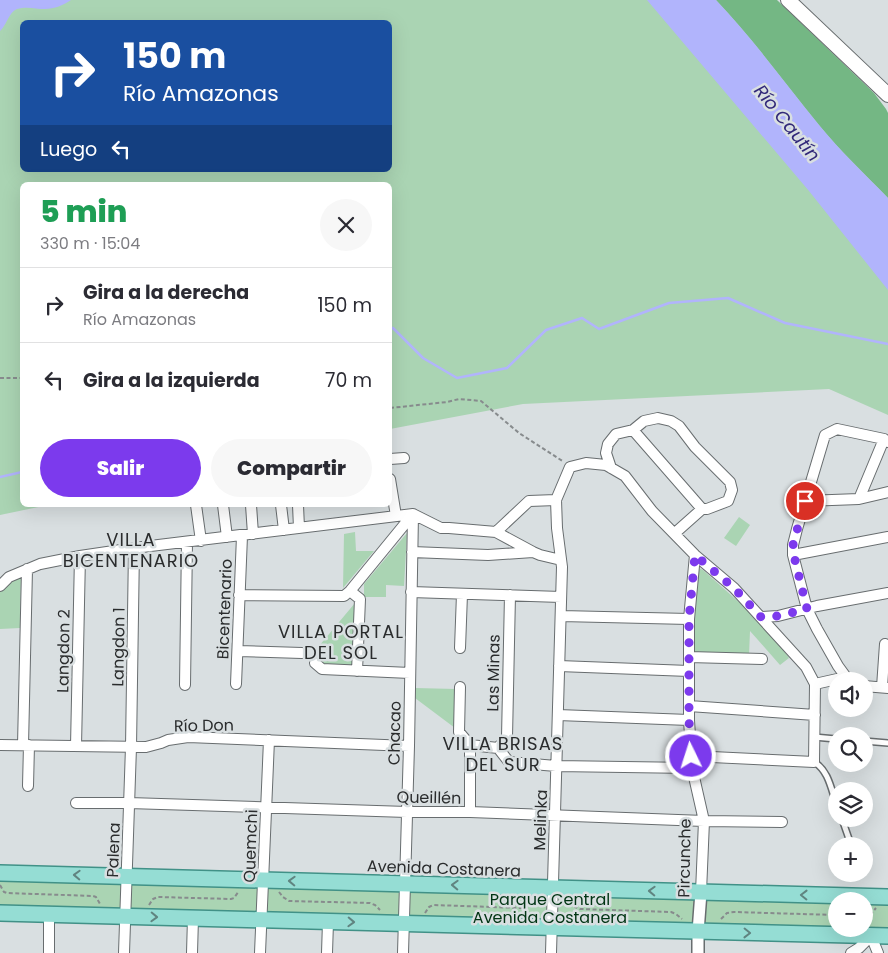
<!DOCTYPE html>
<html lang="es">
<meta charset="utf-8">
<style>
:root{--surface:#fff;--page:#f7f7f7;--text:#2b2b33;--muted:#7c7c81;--line:#e1e1e2;--accent:#7c3aed}
body{margin:0;font-family:Poppins,sans-serif;background:var(--page);color:var(--text);height:100vh;display:flex;flex-direction:column;font-size:19px;white-space:nowrap}
*{box-sizing:border-box;margin:0}
p{font-size:16px;color:var(--muted)}
.icon{flex:none;width:28px;height:28px;fill:none;stroke:currentColor;stroke-width:2;stroke-linecap:round;stroke-linejoin:round}
.map{position:relative;flex:1;overflow:hidden}
.side{position:absolute;left:20px;top:182px;width:372px;height:325px;display:flex;flex-direction:column;background:var(--surface);border-radius:8px;box-shadow:0 5px 20px #0002}
.side>*{flex:none}
.guide{position:absolute;left:20px;top:20px;width:372px;height:152px;border-radius:8px;box-shadow:0 5px 20px #0002;background:#1a4fa0;color:#fff;overflow:hidden}
.tools{position:absolute;left:828px;top:672px;display:grid;gap:10px}
.tools a{display:grid;place-items:center;width:45px;height:45px;border-radius:50%;background:var(--surface);box-shadow:0 5px 20px #0002;font-size:25px}
.pin{position:absolute;display:grid;place-items:center;width:42px;height:42px;color:#fff;margin:-21px;border:2px solid #fff;border-radius:50%;box-shadow:0 1px 5px #0007}
.me{position:absolute;width:55px;margin:-28px;rotate:356deg;stroke-linejoin:round;filter:drop-shadow(0 0 4px #0008)}
.turn{display:flex;align-items:center;gap:18px;height:105px;padding:0 20px;font-size:22px}
.turn .icon{width:65px;height:65px;stroke-width:2.5}
.turn b{display:block;font-size:35px;line-height:42px}
.then{display:flex;align-items:center;height:48px;padding:0 20px;background:#0003;gap:10px;font-size:19px}
.round{display:grid;place-items:center;flex:none;width:52px;height:52px;border-radius:26px;background:var(--page)}
.head{display:flex;align-items:center;justify-content:space-between;height:85px;padding:0 20px}
h1{font-size:30px;font-weight:800;line-height:38px;color:#1e9e55}
.button{display:flex;gap:10px;margin-top:auto;padding:10px 20px}
.button a{flex:1;height:58px;border-radius:30px;background:var(--accent);color:#fff;font-size:20px;font-weight:800;line-height:58px;text-align:center}
.button a+a{background:var(--page);color:var(--text)}
ul{padding:0;list-style:none}
li{display:flex;align-items:center;gap:15px;height:75px;padding:0 20px;border-top:1px solid var(--line)}
li div{flex:1}
li b{display:block;font-size:19px}
li em{font-style:normal}
.map>svg:first-child{display:block}
</style>
<div class="map">
<svg width="888" height="953" viewBox="0 0 888 953">
<rect width="100%" height="100%" fill="#d9dfe1"/>
<path fill="#aad4b3" fill-rule="evenodd" d="M0,0H774L888,137V415L829,389L523,404L390,429V185H22V505H48L0,515ZM22,22H390V170H22Z
M739,517L750,525L736,546L724,538Z
M355,532L356,551H374L343,588L344,534Z
M407,533L404,586L386,585V597H364V584Z
M699,568L703,570L751,613L761,617L789,658L780,665L750,631L749,655L693,654L696,570Z
M21,575L20,628L0,629V592L4,586Z
M355,603L354,666L327,667L314,652Z
M415,688L456,689L455,728L415,698Z
M0,875L888,901V932L0,911ZM836,901H864V929H836Z"/>
<path fill="#74b784" d="M716,0H777L874,93L886,109L888,113V198C865,174 840,151 819,125C785,83 753,39 716,0Z"/>
<path fill="#b1b4fc" d="M0,0H71C64,5 54,9 45,9C36,9 27,6 17,9C8,13 7,25 0,31Z
M647,0H716C753,39 785,83 819,125C840,151 865,174 888,198V290L809,191Z"/>
<g fill="none" stroke-linecap="round" stroke-linejoin="round">
<path stroke="#b1b4fc" stroke-width="2.5" d="M390,329L393,328L423,358L457,378L507,368L546,330L582,318L599,329L669,303L728,298L785,323L888,344
M0,477L22,472"/>
<defs>
<path id="service" d="M814,737L836,739
M864,741L888,743
M814,762C828,770 831,788 836,803
M842,819L849,839"/>
<path id="minor" d="M633,430L702,509
M390,459L404,458
M611,468L606,453L608,444L616,434L633,430L644,421L658,418L671,421L679,426L695,447L730,482L732,490L728,501L707,509H702L675,533
M390,479L396,516
M859,499L884,439
M805,501L859,499L888,492
M196,505L201,541
M223,505L227,537
M251,505L253,534
M281,505L284,530
M298,505L299,528
M496,532L529,501L556,500
M412,552L488,555L533,552
M695,555L689,619V720L692,768L704,821L701,892
M793,555L888,537
M0,586L9,577L40,564L80,556L134,548L413,514L441,528H449L496,532L533,552L540,555L561,560
M350,591L360,599L357,671
M411,592L561,597
M239,595L344,596L350,591L413,514
M561,616L689,619
M761,617L778,616L817,606L888,593
M460,648L462,594
M238,651L302,653
M689,657L762,659
M315,663L322,669L410,673
M559,666L689,671
M852,681L846,677L838,666L817,629L807,609L793,555V545L797,529L825,435L837,429L884,439L888,442
M236,684L242,536
M815,684L846,677
M185,685L187,542
M864,686L888,688
M460,687L459,732L470,745V812
M882,687L885,644
M689,706L815,715
M558,715L689,720
M0,745L146,747L161,743L168,740L188,737L409,746
M23,745L27,569
M470,745L498,748L509,762L556,766L692,768
M76,746L80,556
M498,748L507,737L510,595
M28,786L29,745
M76,803H129L407,812H470L704,821L782,822
M49,953V914
M124,953L131,747L134,548
M192,953L193,918
M260,953L269,740
M327,953L328,922
M403,953L409,746L413,514
M551,953L562,567L557,528L556,500L570,467L586,463L606,465L625,476L652,511L695,555L734,588L806,667L815,684L814,762L691,756
M851,953L859,948L871,936L878,953"/>
<path id="tertiary" d="M698,953V932L701,892"/>
<path id="secondary" d="M788,0L888,95"/>
<path id="primary" d="M0,873L888,897
M0,913L888,936"/>
</defs>
<use href="#service" stroke="#686d6f" stroke-width="8"/>
<use href="#minor" stroke="#686d6f" stroke-width="12"/>
<use href="#tertiary" stroke="#686d6f" stroke-width="14"/>
<use href="#secondary" stroke="#686d6f" stroke-width="16"/>
<use href="#primary" stroke="#419187" stroke-width="18"/>
<path stroke="#878b8d" stroke-width="2" stroke-dasharray="4 2.5" stroke-linecap="butt" d="M0,378H22
M390,408L447,402L459,399L481,401L519,433L564,462
M0,885L4,892L7,893L93,896L96,897L100,904
M279,892L283,897L289,901L370,903L375,905L380,910
M571,900L575,907L580,909L671,912L676,914L682,919
M149,905L153,899L158,897L231,899L234,898L239,891
M425,913L429,907L433,905L521,908L524,907L530,899
M864,916H869L876,908
M721,919L727,913L734,912L836,915"/>
<use href="#service" stroke="#fff" stroke-width="5"/>
<use href="#minor" stroke="#fff" stroke-width="10"/>
<use href="#tertiary" stroke="#fff" stroke-width="11"/>
<use href="#secondary" stroke="#fff" stroke-width="14"/>
<use href="#primary" stroke="#95ddd4" stroke-width="15"/>
</g>
<defs><path id="oneway-chevron" d="M-2-3.5L2.5 0L-2 3.5" fill="none" stroke-width="1.6" stroke-linecap="round" stroke-linejoin="round" transform="scale(1.25)"/></defs>
<g stroke="#608480">
<use href="#oneway-chevron" transform="translate(77 875) rotate(-178)"/>
<use href="#oneway-chevron" transform="translate(292 881) rotate(-178)"/>
<use href="#oneway-chevron" transform="translate(455 885) rotate(-178)"/>
<use href="#oneway-chevron" transform="translate(652 891) rotate(-178)"/>
<use href="#oneway-chevron" transform="translate(804 895) rotate(-179)"/>
<use href="#oneway-chevron" transform="translate(154 917) rotate(2)"/>
<use href="#oneway-chevron" transform="translate(351 922) rotate(2)"/>
<use href="#oneway-chevron" transform="translate(747 933) rotate(1)"/>
</g>
<g fill="none" stroke-linecap="round" stroke-linejoin="round">
<path stroke="#7c3aed" stroke-width="9" stroke-dasharray="0 16.2" d="M691,756L689,720V619L695,555L734,588L761,617L778,616L807,609L794,556L793,545L805,501"/>
</g>
<g text-anchor="middle" stroke-width="5" stroke-linejoin="round" paint-order="stroke">
<g font-size="16" fill="#2a2c2d" stroke="#d9dfe1">
<text transform="translate(224 609) rotate(-88)" y="6">Bicentenario</text>
<text transform="translate(118 647) rotate(-89)" y="6">Langdon 1</text>
<text transform="translate(63 651) rotate(-89)" y="6">Langdon 2</text>
<text transform="translate(493 673) rotate(-89)" y="6">Las Minas</text>
<text transform="translate(204 725) rotate(-1)" y="6">Río Don</text>
<text transform="translate(394 733) rotate(-89)" y="6">Chacao</text>
<text transform="translate(429 797) rotate(1)" y="6">Queillén</text>
<text transform="translate(540 820) rotate(-88)" y="6">Melinka</text>
<text transform="translate(250 846) rotate(-88)" y="6">Quemchi</text>
<text transform="translate(113 850) rotate(-88)" y="6">Palena</text>
<text transform="translate(684 858) rotate(-89)" y="6">Pircunche</text>
<text transform="translate(444 868) rotate(2)" y="6">Avenida Costanera</text>
</g>
<g font-size="16" fill="#003413" stroke="#d9dfe1">
<text x="550" y="905">Parque Central<tspan x="550" dy="18">Avenida Costanera</tspan></text>
</g>
<g font-size="18" font-style="italic" fill="#32297a" stroke="#d9dfe1">
<text transform="translate(787 123) rotate(51)" y="6">Río Cautín</text>
</g>
<g font-size="18" letter-spacing="1" fill="#2a2c2d" stroke="#d9dfe1">
<text x="131" y="546">VILLA<tspan x="131" dy="21">BICENTENARIO</tspan></text>
<text x="341" y="638">VILLA PORTAL<tspan x="341" dy="21">DEL SOL</tspan></text>
<text x="503" y="750">VILLA BRISAS<tspan x="503" dy="21">DEL SUR</tspan></text>
</g>
</g>
</svg>
<div class="tools">
<a><svg class="icon" aria-label="sound" viewBox="0 0 24 24"><path d="M4 9h4l5-4v14l-5-4H4zM17 9q2 3 0 6"/></svg></a>
<a><svg class="icon" aria-label="search" viewBox="0 0 24 24"><circle cx="10" cy="10" r="6"/><path d="M15 15l6 6"/></svg></a>
<a><svg class="icon" aria-label="layers" viewBox="0 0 24 24"><path d="M12 4l9 5-9 5-9-5zM3 14l9 5 9-5"/></svg></a>
<a>+</a>
<a>−</a>
</div>
<div class="pin" style="left:805px;top:501px;background:#d93025"><svg class="icon" aria-label="arrive" viewBox="0 0 24 24"><path d="M6 21V4h12l-3 4 3 4H6"/></svg></div>
<svg class="me" style="left:691px;top:756px" viewBox="-20 -20 40 40"><circle r="17" fill="#7c3aed" stroke="#fff" stroke-width="3"/><path d="M0-11L8 9 0 5-8 9z" fill="#fff"/></svg>
<div class="guide">
<div class="turn"><svg class="icon" aria-label="right" viewBox="0 0 24 24"><path d="M7 20v-9h11M14 6l5 5-5 5"/></svg><div><b>150 m</b>Río Amazonas</div></div>
<div class="then">Luego<svg class="icon" aria-label="left" viewBox="0 0 24 24"><path d="M17 20v-9H6M10 6l-5 5 5 5"/></svg></div>
</div>
<section class="side">
<div class="head"><div><h1>5 min</h1><p>330 m · 15:04</p></div><a class="round"><svg class="icon" aria-label="close" viewBox="0 0 24 24"><path d="M6 6l12 12M18 6L6 18"/></svg></a></div>
<ul>
<li><svg class="icon" aria-label="right" viewBox="0 0 24 24"><path d="M7 20v-9h11M14 6l5 5-5 5"/></svg><div><b>Gira a la derecha</b><p>Río Amazonas</p></div><em>150 m</em></li>
<li><svg class="icon" aria-label="left" viewBox="0 0 24 24"><path d="M17 20v-9H6M10 6l-5 5 5 5"/></svg><div><b>Gira a la izquierda</b></div><em>70 m</em></li>
</ul>
<div class="button"><a>Salir</a><a>Compartir</a></div>
</section>
</div>
